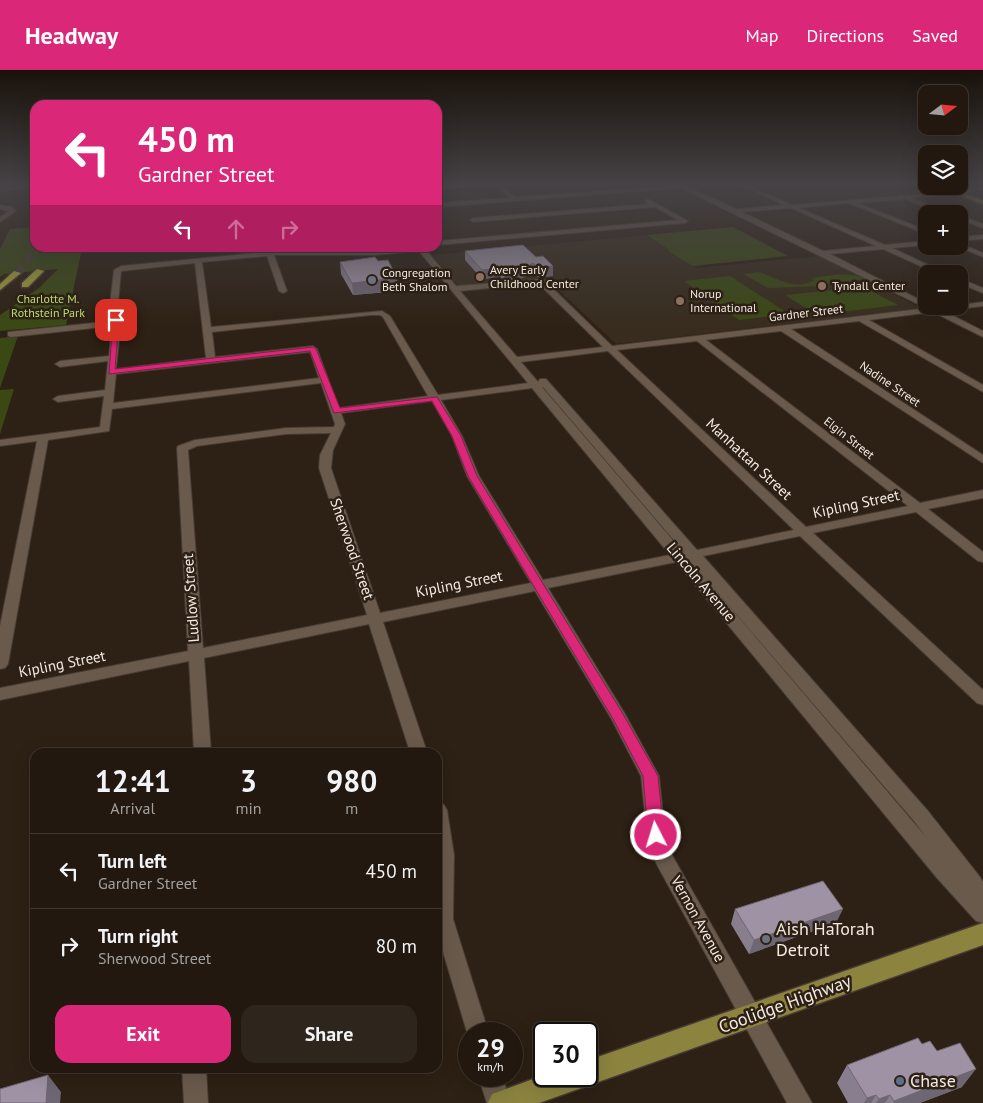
<!DOCTYPE html>
<meta charset="utf-8">
<style>
:root{--surface:#22180f;--page:#2e251d;--text:#f1f3f6;--muted:#a2a09e;--line:#3f372f;--accent:#db2777}
body{margin:0;font-family:"PT Sans",sans-serif;background:var(--page);color:var(--text);height:100vh;display:flex;flex-direction:column;font-size:19px;white-space:nowrap}
*{box-sizing:border-box;margin:0}
p{font-size:16px;color:var(--muted)}
.icon{flex:none;width:28px;height:28px;fill:none;stroke:currentColor;stroke-width:2;stroke-linecap:round;stroke-linejoin:round}
.map{position:relative;flex:1;overflow:hidden}
.sheet{position:absolute;left:30px;top:678px;width:412px;height:325px;display:flex;flex-direction:column;background:var(--surface);border-radius:15px;box-shadow:0 5px 20px #0002,0 0 0 1px var(--line)}
.sheet>*{flex:none}
.banner{position:absolute;left:30px;top:30px;width:412px;height:152px;border-radius:15px;box-shadow:0 5px 20px #0002,0 0 0 1px var(--line);background:#db2777;color:#fff;overflow:hidden}
.needle{width:32px;rotate:74deg}
.buttons{position:absolute;left:918px;top:15px;display:grid;gap:10px}
.buttons a{display:grid;place-items:center;width:50px;height:50px;border-radius:10px;background:var(--surface);box-shadow:0 5px 20px #0002,0 0 0 1px var(--line);font-size:25px}
.speed{position:absolute;left:458px;top:952px;display:flex;gap:10px;font-size:25px;font-weight:700;text-align:center}
.speed>*{display:grid;place-content:center;width:65px;height:65px;border-radius:50%;background:var(--surface);box-shadow:0 5px 20px #0002,0 0 0 1px var(--line);line-height:1}
.speed small{font-size:12px;font-weight:400}
.speed .limit{border:2px solid #111;border-radius:8px;background:#fff;color:#111}
.pin{position:absolute;display:grid;place-items:center;width:42px;height:42px;color:#fff;margin:-21px;border-radius:10px;box-shadow:0 2px 8px #0006}
.me{position:absolute;width:55px;margin:-28px;rotate:355deg;stroke-linejoin:round;filter:drop-shadow(0 0 4px #0008)}
.turn{display:flex;align-items:center;gap:18px;height:105px;padding:0 25px;font-size:22px}
.turn .icon{width:65px;height:65px;stroke-width:2.5}
.turn b{display:block;font-size:35px;line-height:42px}
.lanes{display:flex;align-items:center;height:48px;padding:0 25px;background:#0003;justify-content:center;gap:25px;direction:ltr}
.lanes .off{opacity:.35}
.eta{display:flex;justify-content:space-evenly;align-items:center;height:85px;text-align:center}
.eta b{font-size:30px;font-weight:700;line-height:35px}
.cta{display:flex;gap:10px;margin-top:auto;padding:10px 25px}
.cta a{flex:1;height:58px;border-radius:15px;background:var(--accent);color:#fff;font-size:20px;font-weight:700;line-height:58px;text-align:center}
.cta a+a{background:var(--page);color:var(--text)}
ul{padding:0;list-style:none}
li{display:flex;align-items:center;gap:15px;height:75px;padding:0 25px;border-top:1px solid var(--line)}
li div{flex:1}
li b{display:block;font-size:19px}
li em{font-style:normal}
header{display:flex;align-items:center;gap:30px;box-sizing:border-box;height:70px;padding:0 25px;background:var(--accent);color:#fff}
header strong{font-size:24px}
nav{display:flex;gap:28px;margin-inline-start:auto;font-size:18px}
.map>svg:first-child{display:block}
</style>
<header>
<strong>Headway</strong>
<nav><a>Map</a><a>Directions</a><a>Saved</a></nav>
</header>
<div class="map">
<svg width="983" height="1033" viewBox="0 0 983 1033">
<rect width="100%" height="100%" fill="#2d2014"/>
<path fill="#372c1d" d="M647,165L697,198L820,186L921,238L616,274L548,210L460,218L432,185Z"/>
<path fill="#3a4914" d="M35,157V178H82L66,255L0,261V245L39,218L58,199L4,204L0,207V179L10,159Z
M733,157L788,186L693,196L668,181V179L647,165Z
M759,202C763,204 766,204 770,206C786,213 798,219 815,210L811,209L813,208C830,206 850,201 865,209L829,214L824,216L768,218L743,204Z
M730,206L789,244L739,250L684,211Z
M863,217L898,235L817,245L785,225Z
M18,266L0,318V268Z
M14,319L0,364V320Z"/>
<g fill="none" stroke-linecap="round" stroke-linejoin="round">
<path stroke="#4b3e33" stroke-width="7" stroke-dasharray="7 3" stroke-linecap="butt" d="M28,190L35,178"/>
<path stroke="#4b3e33" stroke-width="9" stroke-dasharray="9 4.5" stroke-linecap="butt" d="M17,203L29,189"/>
<defs>
<path id="minor" d="M462,115H484L438,120V116Z
M494,115H499L516,127L684,115L736,139L784,135L741,115H747L792,135L948,122L983,116V120L954,125L911,128L952,144H943L905,129L857,133L926,160V164L849,133L799,138L885,175L926,171V175L892,178L948,204H938L883,179L830,184L926,233V236H930L926,238L681,118L438,137V133L510,128ZM791,138L876,176L823,181L742,142Z
M22,116V118L0,122V118Z
M648,129L688,151L685,153L438,175V171L678,150L655,137L473,152L470,150L473,148L649,134L645,131Z
M0,135L12,137L16,141L0,152V147L9,141L0,139Z
M959,145L983,154V158L959,149Z
M983,165V169L959,171V167Z
M959,173L983,183V187L957,176H959Z
M412,178H432L431,179L426,180L456,216L543,209L612,276L944,236H959V235L983,232V236L944,241L983,261V267L933,242L869,250L983,315V322L859,251L791,259L983,385V393L781,261L706,270L920,433L983,420V428L928,439L983,482V492L978,491L916,442L813,463L983,620V635L977,633L800,466L703,486L928,741L980,807L983,812V853L976,851L937,808L676,492L548,518L625,644L659,706L665,765L672,785L812,1033H787L656,793L647,765L641,706L612,650L535,521L383,552L427,682H410L369,554L204,588L211,682H194L189,591L0,630V618L188,581L177,378L178,376L195,370L286,358L334,357L335,354L321,313L112,339L109,361L48,370L8,594L5,598L0,599V556L37,371L0,376V370L100,357L104,326L58,332L53,329L58,326L105,320L108,291L60,297L55,294L60,291L109,286L112,256L11,267L8,266V262L112,251L110,234L114,200L121,196L288,180L375,181ZM419,181L528,313L438,325L390,246L382,241L211,257L202,192L267,186L279,221L283,223L287,221L274,185H375ZM195,193L206,288L116,299L121,253L118,234L121,201ZM538,213L603,277L517,287L460,221ZM371,245H380L383,247L428,326L339,338L317,279L313,276L215,287L212,262ZM697,271L908,436L806,457L617,280ZM608,281L794,460L697,480L546,309H540L538,312L521,292ZM310,282L319,308L113,333L116,304ZM542,317H543L684,482H683ZM532,318L670,485L543,510L479,406L462,366L441,330ZM432,331L452,366L467,406L531,513L380,543L331,398L333,380L345,354L341,343ZM331,363L320,385L319,398L367,545L203,578L188,380L197,376L286,364ZM689,489L914,751L926,767Z
M959,208L983,218V223L959,213Z
M438,732L444,735L447,740L454,785L453,849L489,964H469V969L438,865Z
M182,998H206L208,1033H184Z
M478,1006H502L511,1033H487Z"/>
<path id="major" d="M931,116H941L983,130V134Z
M983,853V875L539,1033H488L492,1024L544,1005L586,1006V991Z"/>
<path id="highway" d="M37,199L44,201L28,217H22V213Z
M14,201L21,203L0,220V214Z"/>
</defs>
<use href="#minor" stroke="#463b33" stroke-width="2"/>
<use href="#major" stroke="#463b33" stroke-width="3"/>
<use href="#highway" stroke="#463b33" stroke-width="3"/>
<use href="#minor" fill="#695a4c" fill-rule="evenodd"/>
<use href="#major" fill="#8b833e" fill-rule="evenodd"/>
<use href="#highway" fill="#a29e35" fill-rule="evenodd"/>
</g>
<path fill="#887e8d" d="M465,181L536,187L553,196V206L538,207L533,203L520,209L505,210L500,207L482,209L465,190Z
M340,192L398,221L353,225L341,204Z
M735,839L836,853L749,884L731,854Z
M847,995L962,1017L920,1033H848L837,1013Z"/>
<path fill="#6f6673" d="M533,193V203L520,209L505,210V201Z
M553,196V206L538,207V198Z
M500,198V207L482,209V200Z
M397,208L398,221L353,225L352,213Z
M843,839L836,853L749,884L754,870Z
M976,999L962,1017L920,1033H893L894,1031Z
M48,1005L61,1022L60,1033H46Z
M876,1025L871,1033H864L867,1028Z
M890,1025L885,1033H876L879,1029Z"/>
<path fill="#9e92a4" stroke="#6f6673" d="M523,175L536,187L543,186L553,196L538,198L533,193L521,200L505,201L500,198L482,200L465,181Z
M375,187L378,191L388,190L397,208L352,213L340,192Z
M823,811L843,839L754,870L735,839Z
M918,968L922,974L930,971L937,981L960,973L976,999L894,1031L890,1025L879,1029L876,1025L867,1028L847,995Z
M48,1005L46,1033H0V1019Z"/>
<linearGradient id="sky" x2="0" y2="1"><stop stop-color="#19120b"/><stop offset="0.44" stop-color="#464245"/><stop offset="1" stop-color="#464245" stop-opacity="0"/></linearGradient>
<rect width="983" height="259" fill="url(#sky)"/>
<path fill="#db2777" stroke="#8e194d" d="M116,248L119,250L115,299L313,277L316,279L340,338L437,327L461,366L477,406L623,644L658,706L664,765L662,769L656,771L650,769L648,765L643,706L613,649L468,406L452,366L432,331L334,343L310,281L109,304L113,250Z"/>
<g fill="#8d6e63" stroke="#2d2014" stroke-width="2">
<circle cx="480" cy="207" r="5"/>
<circle cx="822" cy="216" r="5"/>
<circle cx="680" cy="231" r="5"/>
</g>
<g fill="#6b7280" stroke="#2d2014" stroke-width="2">
<circle cx="372" cy="210" r="5"/>
<circle cx="766" cy="869" r="5"/>
</g>
<circle fill="#5c6f8a" stroke="#2d2014" stroke-width="2" cx="900" cy="1011" r="5"/>
<g text-anchor="middle" stroke-width="5" stroke-linejoin="round" paint-order="stroke">
<g font-size="12" fill="#f3eae2" stroke="#2d2014" text-anchor="start">
<text x="490" y="204">Avery Early<tspan x="490" dy="14">Childhood Center</tspan></text>
<text x="382" y="207">Congregation<tspan x="382" dy="14">Beth Shalom</tspan></text>
<text x="832" y="220">Tyndall Center</text>
<text x="690" y="228">Norup<tspan x="690" dy="14">International</tspan></text>
</g>
<g font-size="12" fill="#b9db73" stroke="#2d2014">
<text x="48" y="233">Charlotte M.<tspan x="48" dy="14">Rothstein Park</tspan></text>
</g>
<g font-size="12" fill="#f3eae2" stroke="#2d2014">
<text transform="translate(806 243) rotate(-7)" y="4">Gardner Street</text>
<text transform="translate(890 314) rotate(34)" y="4">Nadine Street</text>
<text transform="translate(849 368) rotate(38)" y="4">Elgin Street</text>
</g>
<g font-size="15" fill="#f3eae2" stroke="#2d2014">
<text transform="translate(749 389) rotate(43)" y="5">Manhattan Street</text>
<text transform="translate(856 434) rotate(-12)" y="5">Kipling Street</text>
<text transform="translate(352 479) rotate(71)" y="5">Sherwood Street</text>
<text transform="translate(701 512) rotate(50)" y="5">Lincoln Avenue</text>
<text transform="translate(459 514) rotate(-11)" y="5">Kipling Street</text>
<text transform="translate(191 528) rotate(-94)" y="5">Ludlow Street</text>
<text transform="translate(62 594) rotate(-11)" y="5">Kipling Street</text>
<text transform="translate(698 849) rotate(61)" y="5">Vernon Avenue</text>
</g>
<g font-size="18" fill="#f3eae2" stroke="#2d2014" text-anchor="start">
<text x="776" y="865">Aish HaTorah<tspan x="776" dy="21">Detroit</tspan></text>
<text x="910" y="1017">Chase</text>
</g>
<g font-size="18" fill="#f3eae2" stroke="#2d2014">
<text transform="translate(785 934) rotate(-20)" y="6">Coolidge Highway</text>
</g>
</g>
</svg>
<div class="buttons">
<a><svg class="needle" viewBox="-14 -14 28 28"><path d="M0-13l5 13h-10z" fill="#e53935"/><path d="M0 13l5-13h-10z" fill="#a2a09e"/></svg></a>
<a><svg class="icon" aria-label="layers" viewBox="0 0 24 24"><path d="M12 4l9 5-9 5-9-5zM3 14l9 5 9-5"/></svg></a>
<a>+</a>
<a>−</a>
</div>
<div class="speed"><div>29<small>km/h</small></div><div class="limit">30</div></div>
<div class="pin" style="left:116px;top:250px;background:#d93025"><svg class="icon" aria-label="arrive" viewBox="0 0 24 24"><path d="M6 21V4h12l-3 4 3 4H6"/></svg></div>
<svg class="me" style="left:656px;top:765px" viewBox="-20 -20 40 40"><circle r="17" fill="#db2777" stroke="#fff" stroke-width="3"/><path d="M0-11L8 9 0 5-8 9z" fill="#fff"/></svg>
<div class="banner">
<div class="turn"><svg class="icon" aria-label="left" viewBox="0 0 24 24"><path d="M17 20v-9H6M10 6l-5 5 5 5"/></svg><div><b>450 m</b>Gardner Street</div></div>
<div class="lanes"><svg class="icon" aria-label="left" viewBox="0 0 24 24"><path d="M17 20v-9H6M10 6l-5 5 5 5"/></svg><svg class="icon off" aria-label="ahead" viewBox="0 0 24 24"><path d="M12 20V5M6 11l6-6 6 6"/></svg><svg class="icon off" aria-label="right" viewBox="0 0 24 24"><path d="M7 20v-9h11M14 6l5 5-5 5"/></svg></div>
</div>
<section class="sheet">
<div class="eta">
<div><b>12:41</b><p>Arrival</p></div>
<div><b>3</b><p>min</p></div>
<div><b>980</b><p>m</p></div>
</div>
<ul>
<li><svg class="icon" aria-label="left" viewBox="0 0 24 24"><path d="M17 20v-9H6M10 6l-5 5 5 5"/></svg><div><b>Turn left</b><p>Gardner Street</p></div><em>450 m</em></li>
<li><svg class="icon" aria-label="right" viewBox="0 0 24 24"><path d="M7 20v-9h11M14 6l5 5-5 5"/></svg><div><b>Turn right</b><p>Sherwood Street</p></div><em>80 m</em></li>
</ul>
<div class="cta"><a>Exit</a><a>Share</a></div>
</section>
</div>
